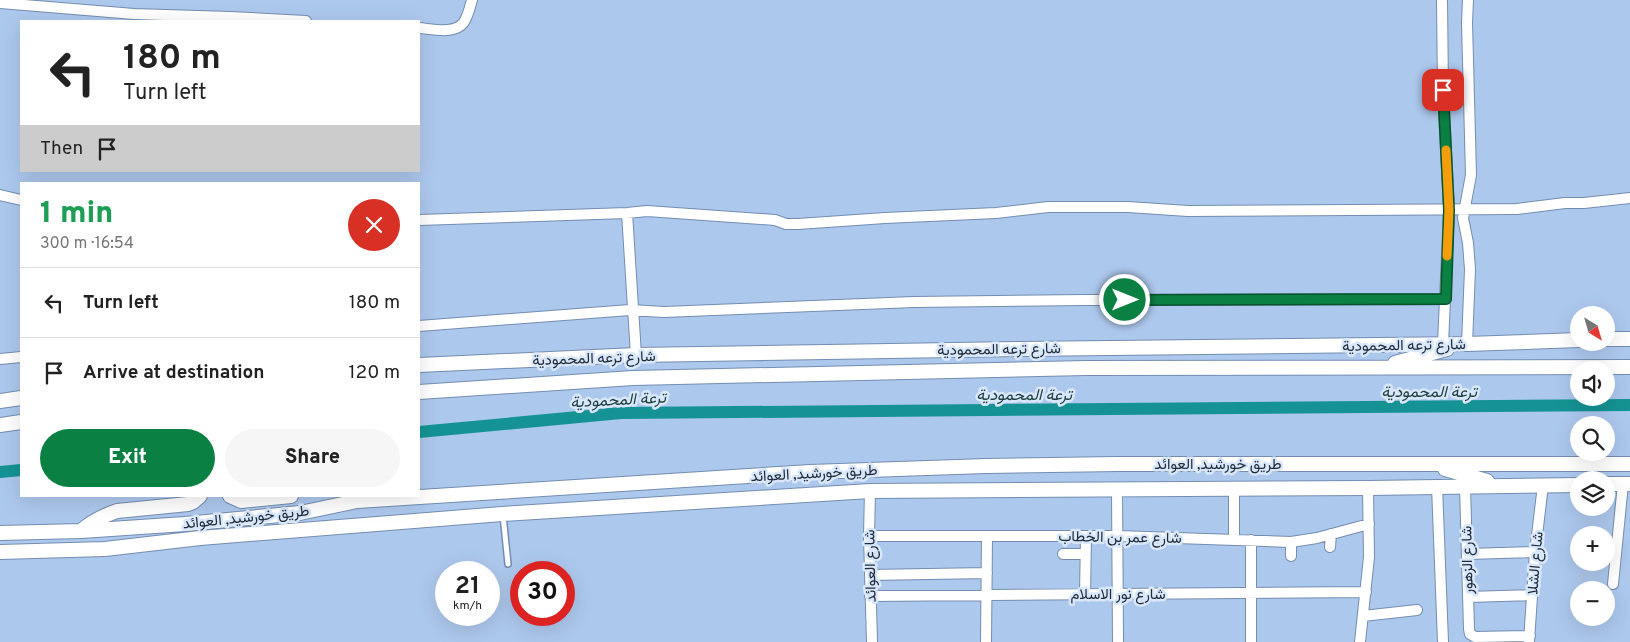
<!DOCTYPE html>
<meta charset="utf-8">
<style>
:root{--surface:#fff;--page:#f6f6f6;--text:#222;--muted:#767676;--line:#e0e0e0;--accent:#0b8043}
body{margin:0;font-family:Overpass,Vazirmatn,sans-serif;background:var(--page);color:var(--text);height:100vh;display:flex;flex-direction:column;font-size:19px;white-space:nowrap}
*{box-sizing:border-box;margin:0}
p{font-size:16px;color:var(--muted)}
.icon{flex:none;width:28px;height:28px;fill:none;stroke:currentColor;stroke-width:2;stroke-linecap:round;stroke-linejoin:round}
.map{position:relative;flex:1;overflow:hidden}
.panel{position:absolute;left:20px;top:182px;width:400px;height:315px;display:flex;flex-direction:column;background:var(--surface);border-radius:0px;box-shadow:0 5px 20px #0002}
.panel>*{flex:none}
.top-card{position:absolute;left:20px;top:20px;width:400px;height:152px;border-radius:0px;box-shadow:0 5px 20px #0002;background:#fff;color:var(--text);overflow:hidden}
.needle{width:32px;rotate:143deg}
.fabs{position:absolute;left:1570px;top:306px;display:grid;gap:10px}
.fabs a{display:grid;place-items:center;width:45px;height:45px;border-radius:50%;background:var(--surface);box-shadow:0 5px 20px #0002;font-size:25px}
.speed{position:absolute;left:435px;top:561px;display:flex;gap:10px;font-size:25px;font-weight:700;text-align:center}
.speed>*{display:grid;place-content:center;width:65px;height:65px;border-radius:50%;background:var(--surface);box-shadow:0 5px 20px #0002;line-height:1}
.speed small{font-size:12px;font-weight:400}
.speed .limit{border:8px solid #d22;background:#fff;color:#111}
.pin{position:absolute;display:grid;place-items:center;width:42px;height:42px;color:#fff;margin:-21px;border-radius:10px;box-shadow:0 2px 8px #0006}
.me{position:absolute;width:55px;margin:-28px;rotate:90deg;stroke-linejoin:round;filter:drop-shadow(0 0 4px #0008)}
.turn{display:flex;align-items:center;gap:18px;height:105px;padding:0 20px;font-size:22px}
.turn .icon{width:65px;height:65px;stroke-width:2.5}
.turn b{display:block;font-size:35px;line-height:42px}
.then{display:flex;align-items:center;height:48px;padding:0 20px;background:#0003;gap:10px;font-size:19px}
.round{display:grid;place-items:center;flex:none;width:52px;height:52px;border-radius:26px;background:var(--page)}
.overview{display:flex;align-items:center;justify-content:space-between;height:85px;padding:0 20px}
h1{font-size:30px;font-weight:800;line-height:38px;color:#1e9e55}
.primary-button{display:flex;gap:10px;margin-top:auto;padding:10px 20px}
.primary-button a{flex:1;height:58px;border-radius:30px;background:var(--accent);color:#fff;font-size:20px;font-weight:800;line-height:58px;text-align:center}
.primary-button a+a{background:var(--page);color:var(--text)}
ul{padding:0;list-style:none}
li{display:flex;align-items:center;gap:15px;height:70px;padding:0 20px;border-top:1px solid var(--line)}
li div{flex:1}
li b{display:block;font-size:19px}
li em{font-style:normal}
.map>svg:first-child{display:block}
</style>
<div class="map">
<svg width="1630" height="642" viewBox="0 0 1630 642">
<rect width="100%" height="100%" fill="#adc8ed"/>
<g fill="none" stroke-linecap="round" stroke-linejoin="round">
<path stroke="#159394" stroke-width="12" d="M419,432L621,413L1630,405
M0,472L21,470"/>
<defs>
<path id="lane" d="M503,515L508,564"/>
<path id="street" d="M1442,0L1443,90L1449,210L1443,344
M0,3L134,14L230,17L306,21
M419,28C432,29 455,35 464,22C468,16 470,7 472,0
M0,195L21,200
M627,213L636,355
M419,220L627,213L647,211L775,220L786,224H798L885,218L996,213L1048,207H1128L1188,211L1517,209L1565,203H1584L1630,198
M419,326L630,310L664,312L914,302L1086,300L1446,299
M1467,344L1470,269L1468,243L1463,218L1471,175L1467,23L1468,0
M0,359L21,357
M1437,486L1443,642
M1465,486L1469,629L1470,634L1475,637L1530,636
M1117,489L1118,642
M870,491L869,536L872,642
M869,536H1118L1291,542L1317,538L1369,524
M1234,540V489
M1291,542V556
M1330,547L1331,534
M1063,554H1085
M1467,554L1535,552
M870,575L987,573
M1613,584L1623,484
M1085,594L1086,536
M870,596L1366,592
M1468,597L1532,595
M1363,616L1417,610
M1529,641L1535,552L1543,485
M986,642L987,536
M1251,642V540
M1360,642L1369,557L1368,488"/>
<path id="secondary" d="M1606,339H1630
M1395,363L1447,349
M419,365L636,355L1019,349L1467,344L1579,340
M419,392L633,378L1087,368L1630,367
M0,401L21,398
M0,425L21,422
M1445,469L1487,481
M1606,484H1630
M230,496L241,501L291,496
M81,531C92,521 103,516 117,511L188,504L193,502L200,496
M0,533L81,531L185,524L300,513L357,501L810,472L986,466L1118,464H1630
M0,552L105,549L200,538L502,514L870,491L1368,488L1579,485"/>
</defs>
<use href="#lane" stroke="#748db0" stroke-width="8"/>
<use href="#street" stroke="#748db0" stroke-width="12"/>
<use href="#secondary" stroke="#748db0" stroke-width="16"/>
<use href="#lane" stroke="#fff" stroke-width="5"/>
<use href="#street" stroke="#fff" stroke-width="10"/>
<use href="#secondary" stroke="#fff" stroke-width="14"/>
</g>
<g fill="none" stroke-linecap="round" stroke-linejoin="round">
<defs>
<path id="route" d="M1125,300L1446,299L1449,210L1443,90"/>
</defs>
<use href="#route" stroke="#07532c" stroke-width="12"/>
<use href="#route" stroke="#0b8043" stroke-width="9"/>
<path stroke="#f59e0b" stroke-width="9" d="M1446,150L1449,210L1447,256"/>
</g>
<g text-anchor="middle" stroke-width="5" stroke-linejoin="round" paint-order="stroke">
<g font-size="15" fill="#212c3a" stroke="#d9e7fa">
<text transform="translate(1404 345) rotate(-1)" y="5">شارع ترعه المحمودية</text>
<text transform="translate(999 349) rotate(-1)" y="5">شارع ترعه المحمودية</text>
<text transform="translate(594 358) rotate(-2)" y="5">شارع ترعه المحمودية</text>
<text x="1218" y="469">طريق خورشيد, العوائد</text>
<text transform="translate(814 473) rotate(-3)" y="5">طريق خورشيد, العوائد</text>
<text transform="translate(246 517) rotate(-6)" y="5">طريق خورشيد, العوائد</text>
<text transform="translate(1120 537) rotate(1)" y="5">شارع عمر بن الخطاب</text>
<text transform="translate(1467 560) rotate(-91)" y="5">شارع الزهور</text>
<text transform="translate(1535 563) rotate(-85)" y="5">شارع الشلا</text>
<text transform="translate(870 566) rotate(-91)" y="5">شارع العوائد</text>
<text x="1118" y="599">شارع نور الاسلام</text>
</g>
<g font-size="16" font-style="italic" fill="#1f4141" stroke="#d9e7fa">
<text x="1429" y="397">ترعة المحمودية</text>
<text x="1024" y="400">ترعة المحمودية</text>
<text transform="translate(618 399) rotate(-3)" y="6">ترعة المحمودية</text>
</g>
</g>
</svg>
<div class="fabs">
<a><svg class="needle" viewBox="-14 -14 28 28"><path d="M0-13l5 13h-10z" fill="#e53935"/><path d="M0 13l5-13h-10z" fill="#767676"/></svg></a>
<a><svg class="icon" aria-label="sound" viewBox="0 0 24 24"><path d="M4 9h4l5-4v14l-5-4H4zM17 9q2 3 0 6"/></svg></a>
<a><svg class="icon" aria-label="search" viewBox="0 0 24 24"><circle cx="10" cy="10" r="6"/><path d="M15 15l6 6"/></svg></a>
<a><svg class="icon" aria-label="layers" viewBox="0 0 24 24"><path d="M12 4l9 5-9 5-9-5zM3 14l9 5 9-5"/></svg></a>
<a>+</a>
<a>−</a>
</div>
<div class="speed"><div>21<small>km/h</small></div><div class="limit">30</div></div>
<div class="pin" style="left:1443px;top:90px;background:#d93025"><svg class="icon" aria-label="arrive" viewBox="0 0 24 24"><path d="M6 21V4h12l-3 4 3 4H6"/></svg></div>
<svg class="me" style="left:1125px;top:300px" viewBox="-20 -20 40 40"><circle r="17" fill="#0b8043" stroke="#fff" stroke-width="3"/><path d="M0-11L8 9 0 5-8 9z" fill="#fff"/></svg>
<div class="top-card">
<div class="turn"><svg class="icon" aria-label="left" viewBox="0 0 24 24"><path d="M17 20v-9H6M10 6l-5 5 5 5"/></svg><div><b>180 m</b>Turn left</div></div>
<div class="then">Then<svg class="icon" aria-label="arrive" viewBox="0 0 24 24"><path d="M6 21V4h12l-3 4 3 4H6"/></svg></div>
</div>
<section class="panel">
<div class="overview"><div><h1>1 min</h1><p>300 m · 16:54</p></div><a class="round" style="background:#d93025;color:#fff"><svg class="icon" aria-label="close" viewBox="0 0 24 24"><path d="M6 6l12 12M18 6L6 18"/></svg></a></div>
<ul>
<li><svg class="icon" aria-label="left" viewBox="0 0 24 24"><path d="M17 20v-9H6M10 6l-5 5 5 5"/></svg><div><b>Turn left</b></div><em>180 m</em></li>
<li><svg class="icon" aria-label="arrive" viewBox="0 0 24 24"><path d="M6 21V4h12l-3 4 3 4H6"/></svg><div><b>Arrive at destination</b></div><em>120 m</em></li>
</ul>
<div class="primary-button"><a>Exit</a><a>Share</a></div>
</section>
</div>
